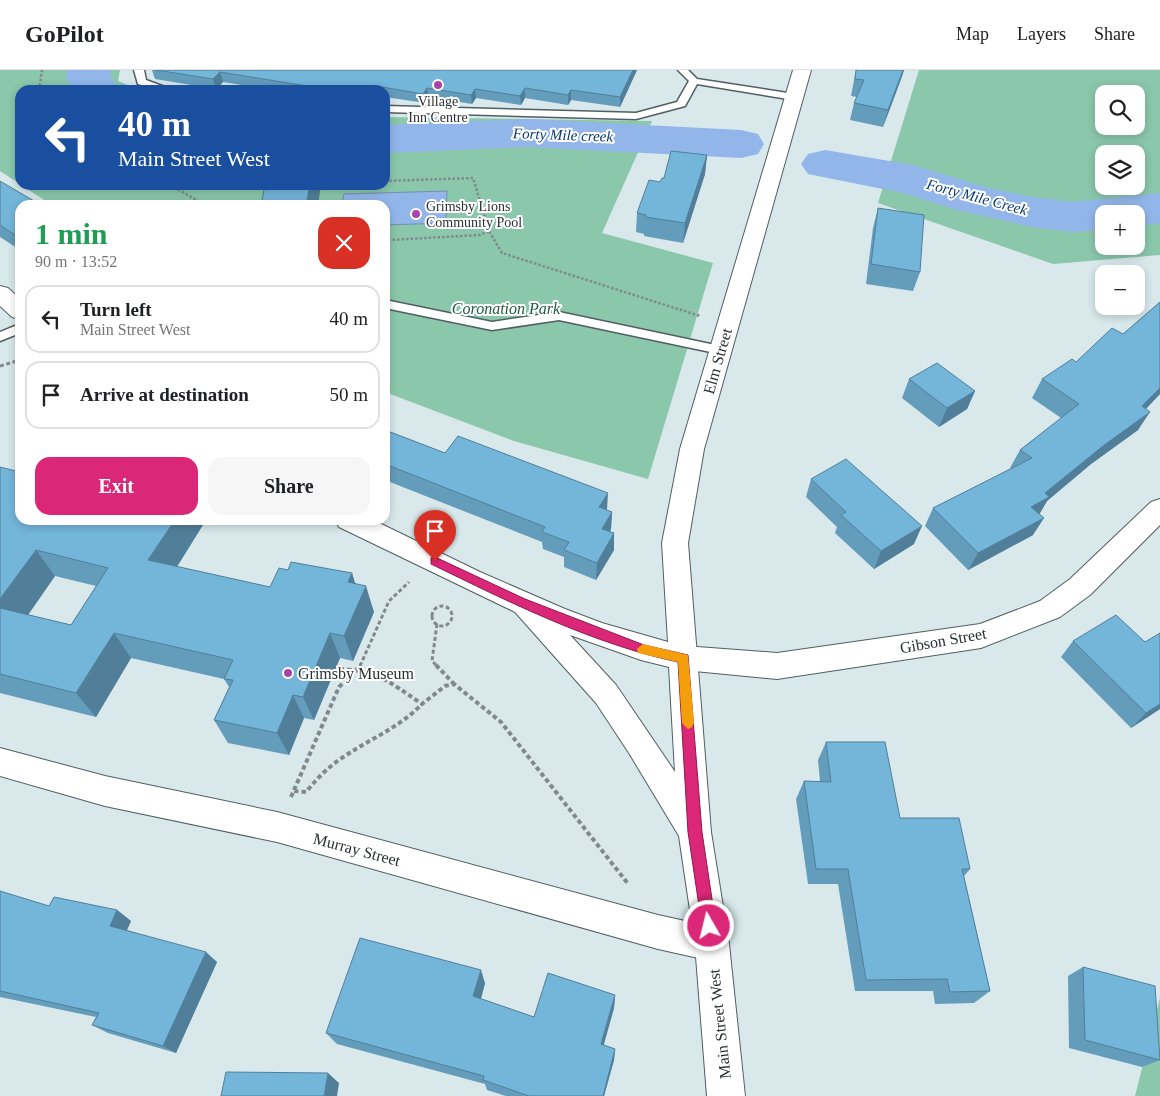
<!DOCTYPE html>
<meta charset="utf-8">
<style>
:root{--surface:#fff;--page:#f6f6f6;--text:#202124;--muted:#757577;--line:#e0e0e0;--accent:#db2777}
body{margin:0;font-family:"Times New Roman",serif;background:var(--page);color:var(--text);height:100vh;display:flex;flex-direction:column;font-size:19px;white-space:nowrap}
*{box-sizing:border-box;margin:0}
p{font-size:16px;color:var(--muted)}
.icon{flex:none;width:28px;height:28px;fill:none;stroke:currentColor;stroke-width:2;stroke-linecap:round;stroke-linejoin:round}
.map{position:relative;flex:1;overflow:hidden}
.panel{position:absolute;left:15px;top:130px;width:375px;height:325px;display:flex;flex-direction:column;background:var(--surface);border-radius:15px;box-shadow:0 2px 8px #0003}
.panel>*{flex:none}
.top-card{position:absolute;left:15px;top:15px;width:375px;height:105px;border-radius:15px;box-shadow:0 2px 8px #0003;background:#1a4fa0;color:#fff;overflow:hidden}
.fabs{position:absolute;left:1095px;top:15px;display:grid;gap:10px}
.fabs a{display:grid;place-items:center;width:50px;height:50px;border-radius:10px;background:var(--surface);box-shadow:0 2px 8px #0003;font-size:25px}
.pin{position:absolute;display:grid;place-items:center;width:42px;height:42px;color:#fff;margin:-51px -21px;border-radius:50% 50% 50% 0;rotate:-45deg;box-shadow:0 0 5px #0007}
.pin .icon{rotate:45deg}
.me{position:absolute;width:55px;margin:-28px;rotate:352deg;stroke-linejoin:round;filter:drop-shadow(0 0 4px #0008)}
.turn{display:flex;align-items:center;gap:18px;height:105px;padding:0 20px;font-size:22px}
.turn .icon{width:65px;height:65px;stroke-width:2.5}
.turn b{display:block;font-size:35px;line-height:42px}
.round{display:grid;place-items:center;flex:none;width:52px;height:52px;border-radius:15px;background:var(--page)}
.head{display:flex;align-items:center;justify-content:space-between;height:85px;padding:0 20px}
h1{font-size:30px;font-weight:800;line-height:38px;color:#1e9e55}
.primary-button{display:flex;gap:10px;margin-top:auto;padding:10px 20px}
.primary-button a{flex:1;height:58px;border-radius:15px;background:var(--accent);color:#fff;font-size:20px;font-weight:800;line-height:58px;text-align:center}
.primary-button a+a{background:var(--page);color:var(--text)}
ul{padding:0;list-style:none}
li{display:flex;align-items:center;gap:15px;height:68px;margin:0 10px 8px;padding:0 10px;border:2px solid var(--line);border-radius:15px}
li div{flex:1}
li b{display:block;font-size:19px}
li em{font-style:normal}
header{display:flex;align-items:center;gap:30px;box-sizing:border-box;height:70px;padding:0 25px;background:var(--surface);border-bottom:1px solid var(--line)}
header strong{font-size:24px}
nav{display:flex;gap:28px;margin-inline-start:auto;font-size:18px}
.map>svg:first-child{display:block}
</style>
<header>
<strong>GoPilot</strong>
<nav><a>Map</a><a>Layers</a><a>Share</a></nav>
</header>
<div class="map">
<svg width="1160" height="1026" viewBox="0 0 1160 1026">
<rect width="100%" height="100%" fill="#d8e8eb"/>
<path fill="#8ac7ab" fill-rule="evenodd" d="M0,0H120L118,11L140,20H20V114L0,101Z
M919,0H1160V185L1053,194L878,133ZM1104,24H1136V56H1104ZM1104,84H1136V116H1104ZM1104,144H1136V176H1104Z
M385,47L652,51L602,163L713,193L648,409L514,371L385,322V135H52L21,115H385Z
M1160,928V1026H1135Z"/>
<path fill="#92b6ea" stroke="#738eb2" d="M447,121L446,153L385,155V135H342L344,124Z"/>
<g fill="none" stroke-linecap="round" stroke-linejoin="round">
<path fill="#92b6ea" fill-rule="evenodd" d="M67,0H111L110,6L120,20H75L66,8Z
M529,49L741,60L758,64L764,74L758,84L741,88L529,77L385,83V55Z
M825,80L913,95L985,117L1032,127L1073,132L1160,123V153L1136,156V144H1104V159L1073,162L1032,157L957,140L903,123L808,104L801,94L808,84Z"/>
<defs>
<path id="lane" d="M134,0H144L146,10L173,20H158L138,14Z
M678,0H688L697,9L794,24L799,27L794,30L697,14L685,36L636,49L385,42V36L636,43L677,32L689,11Z
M385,230L492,252L559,242L720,276L726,280L720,284L559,250L492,260L385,238Z
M20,254V263L0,271V262Z"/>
<path id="street" d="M1160,429V455L1090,525L1060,547L981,578L777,609L684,600L674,597L670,588L674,579L684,576L777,583L980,554L1040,531L1070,509L1151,432Z
M0,678L105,706L277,742L658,845L712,857L724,862L729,874L724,886L712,891L658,879L277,772L105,736L0,706Z"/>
<path id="secondary" d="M793,0H811L704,379L688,473L711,762L729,874L745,1026H707L695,874L679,766L629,683L596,633L515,542L339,457L335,450H373L480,502L565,539L602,553L668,572L662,473L680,379ZM570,565L641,590L669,597L675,702L616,615Z
M0,216L8,218L20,229V249L12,247L0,236Z"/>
</defs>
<use href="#lane" stroke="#515f62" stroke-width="3"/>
<use href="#street" stroke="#515f62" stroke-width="2"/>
<use href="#secondary" stroke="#515f62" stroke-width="2"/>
<path stroke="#808a8c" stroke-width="2.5" stroke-dasharray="2.5 2" stroke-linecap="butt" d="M39,20L42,0
M385,111L473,108L489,161L502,183L700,246
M170,115L205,135
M385,193L389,170L480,165L489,161"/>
<path stroke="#808a8c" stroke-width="3" stroke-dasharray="4 2.5" stroke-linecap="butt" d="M0,296L20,290
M432 546a10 10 0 1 1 20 0a10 10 0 1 1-20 0Z
M437,554L432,591L437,596
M360,596L389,531L409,512"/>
<path stroke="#808a8c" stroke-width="4" stroke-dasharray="4.5 3" stroke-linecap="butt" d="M436,595L454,614
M332,599C377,599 386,610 422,634L445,616L454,614L501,652L629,815
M294,721L306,722C316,710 326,699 339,690C367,670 398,659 422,634
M291,727L339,617L361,595"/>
<use href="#lane" fill="#fff" fill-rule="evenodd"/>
<use href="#street" fill="#fff" fill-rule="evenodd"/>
<use href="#secondary" fill="#fff" fill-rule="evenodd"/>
</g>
<path fill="#649cbb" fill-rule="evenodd" d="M152,0H637L620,37L571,30L568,35L525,28L521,35L476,28L472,34L429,27L425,33L385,27V20H274L223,12L216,19L155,9Z
M856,0H904L901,9L883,57L850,50L854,33L857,27L851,26Z
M707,85L705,104L683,173L644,166V164L636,162L637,143L660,112L664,108Z
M0,111L20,135V180L0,167Z
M878,138L920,202L913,221L866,214L873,158Z
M1160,232V324L1146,339L1138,360L1091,394L1047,431L1039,444L1033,465L968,500L925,456L933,438L1011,399L1010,398L1020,380L1061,348L1032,328L1042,309L1076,292L1123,264Z
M909,309L975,321L967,339L939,357L902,328Z
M385,360L445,383L612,442L611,459L610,462L614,463V480L596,510L564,497V487L543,479L542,472L385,410Z
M0,397L20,450H206L177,497L270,517L288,500L352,503L355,514L374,542L353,591L340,588L314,650L304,648L289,685L228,673L214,650L229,617L224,609L131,588L96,647L0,623ZM55,506L96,516L71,555L28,545Z
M811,409L914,474L874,499L835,463L837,457L806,427Z
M1073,571L1160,639L1131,658L1061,587Z
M826,672L900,748L970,799L964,806L990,921L974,933L935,934L933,921H855L838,814H808L796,729L804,711H820L818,690Z
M0,821L49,836L117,840L131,851L127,860L217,892L176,983L108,963L92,955L96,947L0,927Z
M1083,897L1160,990L1142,997L1069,978L1068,906Z
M485,913L481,929L534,947L615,925L614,938L603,975L615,979L614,990L604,1026H506L487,1020L485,1014L337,974L326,963Z"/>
<path fill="#517f99" d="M633,0H637L620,37V27Z
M903,0H904L901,9L883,57L888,40Z
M220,2L223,12L216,19L213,9Z
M427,18L429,27L425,33L423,24Z
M525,18V28L521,35L520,26Z
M475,19L476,28L472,34L471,25Z
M571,20V30L568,35V25Z
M707,85L705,104L683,173L685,153Z
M310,115H321L318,135H306Z
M1160,318V324L1130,355L1142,336Z
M975,321L967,339L939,357L947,338Z
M1150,342L1138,360L1091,394L1047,431L1039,445L1031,437L1045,423L1103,376Z
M608,423L607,440L599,437Z
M612,442L611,459L602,476V459Z
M1044,448L1033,465L968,500L978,483Z
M175,450H206L164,517L148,490Z
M922,456L914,474L874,499L881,481Z
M614,463V480L596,510L597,493Z
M36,480L55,506L16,562L0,543V529Z
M352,503L360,529L348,512Z
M366,516L374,542L353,591L344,566Z
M114,563L131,588L96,647L76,623Z
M330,563L340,588L314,650L303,627Z
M293,625L304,648L289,685L277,663Z
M1160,634V639L1131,658L1146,643Z
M117,840L131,851L124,866L110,856Z
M206,882L217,892L176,983L163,976Z
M481,900L485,913L478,939L473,926Z
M615,925L614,938L601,985V974Z
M615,979L614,990L604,1026H603Z
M328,1003L339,1013L337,1026H324Z"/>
<path fill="#74b5da" stroke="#517f99" d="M156,0H633L620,27L571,20L568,25L525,18L520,26L475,19L471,25L427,18L423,24L382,17L380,20H332L220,2L213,9Z
M856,0H903L888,40L854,33L864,10L855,9Z
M671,81L707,85L685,153L645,147L646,145L637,143L649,110L660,112L662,108H664Z
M0,111L41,135H20V168L0,155Z
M265,115H310L306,135H261Z
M878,138L924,145L920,202L871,194Z
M1160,232V318L1142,336L1150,342L1103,376L1045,423L1049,427L1031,437L1044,448L978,483L933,438L1032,388L1020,380L1079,334L1042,309L1072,289L1076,292L1112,258L1123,264Z
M937,293L975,321L947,338L909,309Z
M385,360L445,383L458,366L608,423L599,437L612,442L602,459L614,463L597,493L564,480L569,472L542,462L545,457L385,394Z
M846,389L922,456L881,481L841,445L846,442L811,409Z
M0,397L20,402V450H175L148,490L270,517L279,498L288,500L291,492L352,503L348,512L366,516L344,566L330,563L303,627L293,625L277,663L214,650L233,610L224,609L233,590L114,563L76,623L0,604V538L71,555L108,498L36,480L0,529Z
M1116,545L1145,572L1160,563V634L1146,643L1073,571Z
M826,672H885L900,748H959L970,799H962L990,921L950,922L947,909L866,910L848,799H816L804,711L831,712Z
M0,821L49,836L54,827L117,840L110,856L206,882L163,976L92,955L99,943L0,921Z
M360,868L481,900L473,926L534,947L548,903L615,925L601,974L615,979L603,1026H529L483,1010L484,1006L326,963Z
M1083,897L1155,916L1160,990L1085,970Z
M226,1002L328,1003L324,1026H221Z"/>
<path fill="#db2777" stroke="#8e194d" d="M435,487L525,529L644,575L688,585L702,762L716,856L714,860L709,863L704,860L702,856L688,762L678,592C593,574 509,532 431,494V488Z"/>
<path fill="#f59e0b" d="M643,574L688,585L694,653L692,657L688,659L682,653L678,592L638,583L637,579Z"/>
<g fill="#a844aa" stroke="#fff" stroke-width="2">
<circle cx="438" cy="15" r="5"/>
<circle cx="416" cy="144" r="5"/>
<circle cx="288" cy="603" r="5"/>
</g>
<g text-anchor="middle" stroke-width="4" stroke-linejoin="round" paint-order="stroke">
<g font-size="14" fill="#2a3031" stroke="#fff">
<text x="438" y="36">Village<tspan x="438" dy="16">Inn Centre</tspan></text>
<text x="426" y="141" text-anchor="start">Grimsby Lions<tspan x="426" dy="16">Community Pool</tspan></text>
</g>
<g font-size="15" font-style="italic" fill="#073874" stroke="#fff">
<text transform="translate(563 65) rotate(2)" y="5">Forty Mile creek</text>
<text transform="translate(977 127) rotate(15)" y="5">Forty Mile Creek</text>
</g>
<g font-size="16" font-style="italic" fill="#235a44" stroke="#fff">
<text x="506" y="244">Coronation Park</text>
</g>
<g font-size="16" fill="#2a3031" stroke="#fff">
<text transform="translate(717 291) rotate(-74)" y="6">Elm Street</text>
<text transform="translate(943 570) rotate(-10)" y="6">Gibson Street</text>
<text transform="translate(357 779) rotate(15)" y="6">Murray Street</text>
<text transform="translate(719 954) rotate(-96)" y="6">Main Street West</text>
</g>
<g font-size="16" fill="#2a3031" stroke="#fff" text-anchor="start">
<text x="298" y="609">Grimsby Museum</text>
</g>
</g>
</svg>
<div class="fabs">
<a><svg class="icon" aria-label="search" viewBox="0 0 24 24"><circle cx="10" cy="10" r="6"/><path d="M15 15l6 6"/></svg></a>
<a><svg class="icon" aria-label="layers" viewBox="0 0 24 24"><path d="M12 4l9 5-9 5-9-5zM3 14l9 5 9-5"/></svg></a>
<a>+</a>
<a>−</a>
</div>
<div class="pin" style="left:435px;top:491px;background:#d93025"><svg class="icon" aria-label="arrive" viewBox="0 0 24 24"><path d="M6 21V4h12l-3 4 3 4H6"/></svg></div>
<svg class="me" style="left:709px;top:856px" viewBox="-20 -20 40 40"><circle r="17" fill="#db2777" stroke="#fff" stroke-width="3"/><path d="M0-11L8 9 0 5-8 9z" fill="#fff"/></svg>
<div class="top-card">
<div class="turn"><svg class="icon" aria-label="left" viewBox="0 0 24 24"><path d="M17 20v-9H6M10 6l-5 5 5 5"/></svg><div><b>40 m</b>Main Street West</div></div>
</div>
<section class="panel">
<div class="head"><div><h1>1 min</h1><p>90 m · 13:52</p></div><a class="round" style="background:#d93025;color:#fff"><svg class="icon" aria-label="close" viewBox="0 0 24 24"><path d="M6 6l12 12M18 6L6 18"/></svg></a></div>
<ul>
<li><svg class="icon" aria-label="left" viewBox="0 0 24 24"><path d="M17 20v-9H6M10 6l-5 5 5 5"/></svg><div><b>Turn left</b><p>Main Street West</p></div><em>40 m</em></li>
<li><svg class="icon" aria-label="arrive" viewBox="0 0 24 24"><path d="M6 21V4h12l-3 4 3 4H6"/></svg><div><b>Arrive at destination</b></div><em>50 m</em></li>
</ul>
<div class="primary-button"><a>Exit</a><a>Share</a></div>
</section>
</div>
